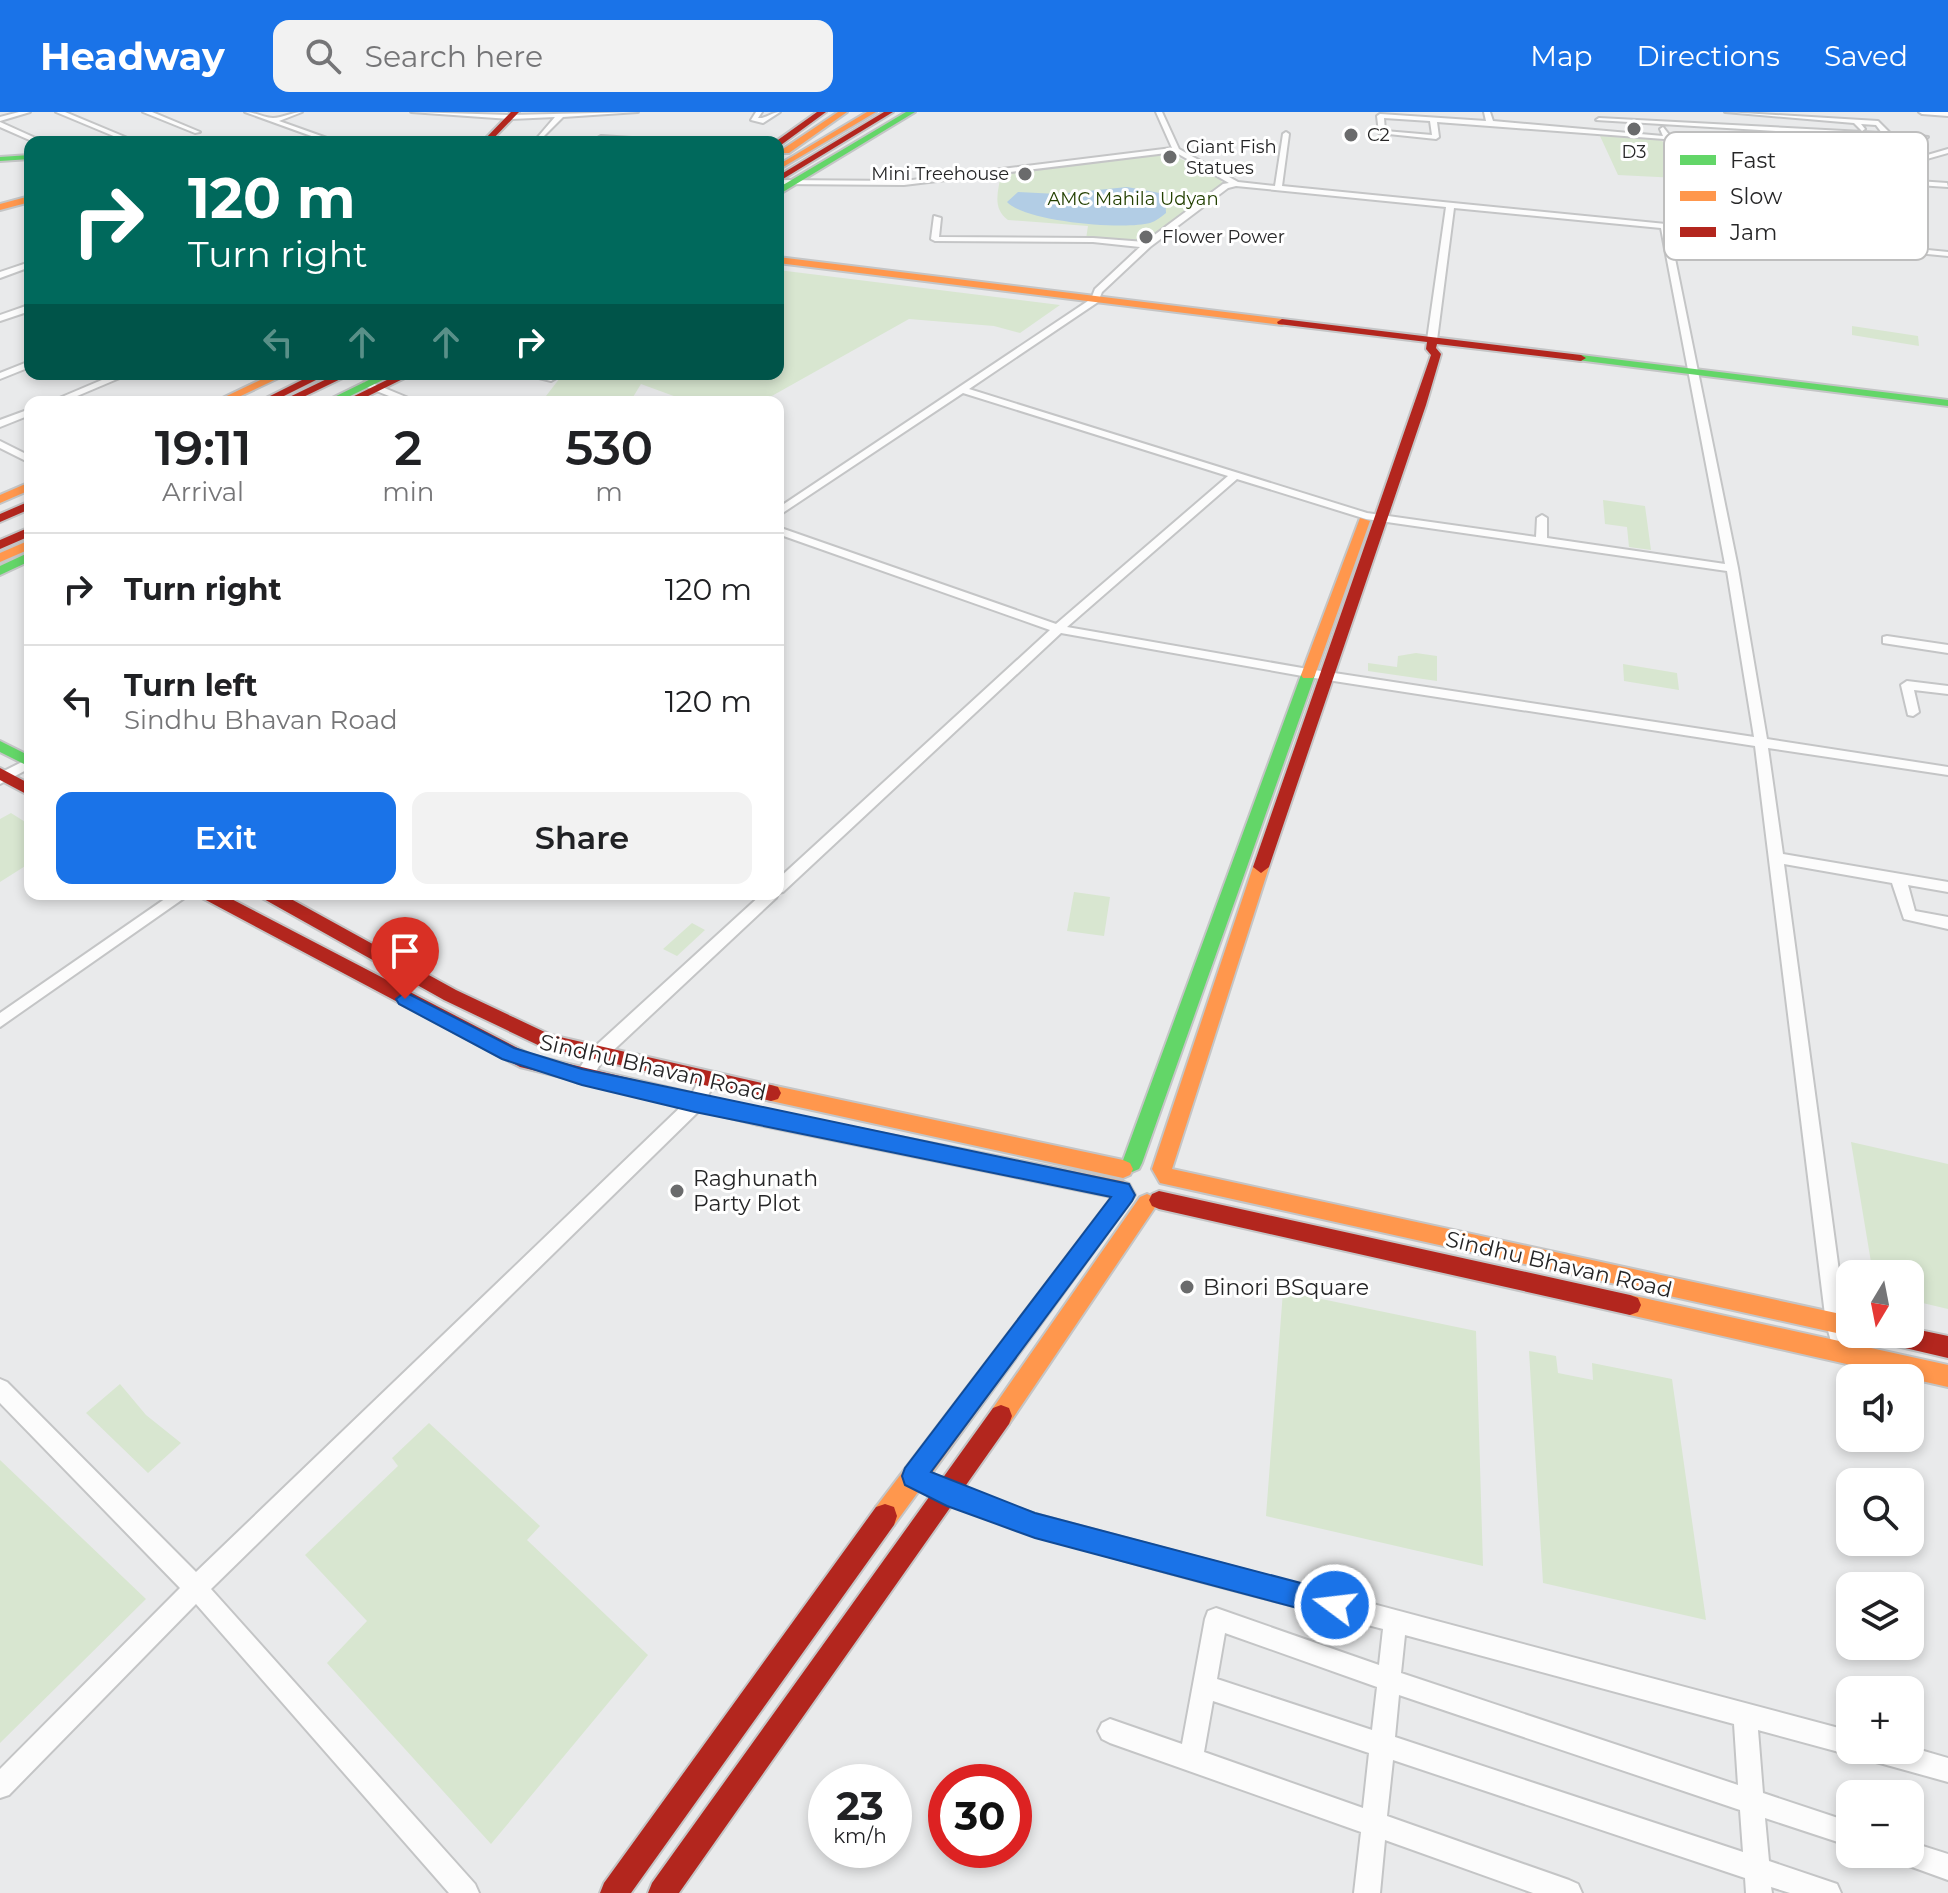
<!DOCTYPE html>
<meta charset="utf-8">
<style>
:root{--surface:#fff;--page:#f2f2f2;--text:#202124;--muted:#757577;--line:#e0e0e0;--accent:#1a73e8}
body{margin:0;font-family:Montserrat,sans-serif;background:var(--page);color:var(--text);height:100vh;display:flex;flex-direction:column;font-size:30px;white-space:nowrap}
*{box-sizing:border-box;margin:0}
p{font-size:26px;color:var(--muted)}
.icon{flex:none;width:44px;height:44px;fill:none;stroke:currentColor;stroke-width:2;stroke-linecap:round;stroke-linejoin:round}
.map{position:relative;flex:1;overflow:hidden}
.drawer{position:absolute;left:24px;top:284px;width:760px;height:504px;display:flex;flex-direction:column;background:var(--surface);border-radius:16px;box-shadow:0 4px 12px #0003}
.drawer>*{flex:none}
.guide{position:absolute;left:24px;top:24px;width:760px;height:244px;border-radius:16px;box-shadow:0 4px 12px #0003;background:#00695c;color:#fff;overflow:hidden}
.needle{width:52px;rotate:190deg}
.fabs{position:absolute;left:1836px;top:1148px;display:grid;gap:16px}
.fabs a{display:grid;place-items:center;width:88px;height:88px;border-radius:16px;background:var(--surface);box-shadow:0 4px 12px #0003;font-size:40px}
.speed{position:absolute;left:808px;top:1652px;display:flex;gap:16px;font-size:40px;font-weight:700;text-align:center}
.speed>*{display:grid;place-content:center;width:104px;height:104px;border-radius:50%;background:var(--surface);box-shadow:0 4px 12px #0003;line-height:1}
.speed small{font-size:20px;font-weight:400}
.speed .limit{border:12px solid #d22;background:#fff;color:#111}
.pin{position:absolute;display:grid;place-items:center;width:68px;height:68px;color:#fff;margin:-82px -34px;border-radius:50% 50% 50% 0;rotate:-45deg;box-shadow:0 0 8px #0007}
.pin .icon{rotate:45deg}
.me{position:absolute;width:88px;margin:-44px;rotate:285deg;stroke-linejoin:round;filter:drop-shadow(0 0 6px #0008)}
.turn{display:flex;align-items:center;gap:28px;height:168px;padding:0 32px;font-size:36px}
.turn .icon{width:104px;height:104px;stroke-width:2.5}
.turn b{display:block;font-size:56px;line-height:68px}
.lanes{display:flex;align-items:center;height:76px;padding:0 32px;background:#0003;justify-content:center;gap:40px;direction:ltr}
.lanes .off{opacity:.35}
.eta{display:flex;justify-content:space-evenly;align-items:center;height:136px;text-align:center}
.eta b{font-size:48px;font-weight:600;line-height:56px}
.primary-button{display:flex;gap:16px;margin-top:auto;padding:16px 32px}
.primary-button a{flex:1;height:92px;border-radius:16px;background:var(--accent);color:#fff;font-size:32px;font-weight:600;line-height:92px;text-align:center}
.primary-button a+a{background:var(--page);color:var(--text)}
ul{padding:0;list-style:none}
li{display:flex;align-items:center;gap:24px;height:112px;padding:0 32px;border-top:2px solid var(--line)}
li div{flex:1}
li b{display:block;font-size:30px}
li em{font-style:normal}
header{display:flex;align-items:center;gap:48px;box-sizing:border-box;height:112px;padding:0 40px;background:var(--accent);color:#fff}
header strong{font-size:38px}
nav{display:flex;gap:44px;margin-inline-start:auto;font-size:28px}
.search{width:560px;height:72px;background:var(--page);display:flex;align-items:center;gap:20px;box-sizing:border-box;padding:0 28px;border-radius:16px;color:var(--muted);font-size:30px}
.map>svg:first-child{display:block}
</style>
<header>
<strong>Headway</strong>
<div class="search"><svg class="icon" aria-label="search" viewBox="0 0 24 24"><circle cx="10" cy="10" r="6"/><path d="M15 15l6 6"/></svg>Search here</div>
<nav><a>Map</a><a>Directions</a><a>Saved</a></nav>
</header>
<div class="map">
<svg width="1948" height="1781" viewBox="0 0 1948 1781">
<rect width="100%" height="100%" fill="#e9eaeb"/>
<path fill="#d8e6d0" d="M1600,24L1659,28L1682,37L1698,67L1618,63Z
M1166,40L1219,65L1223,72L1146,129L1086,127L1088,114L1008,108C992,96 998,80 1001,62Z
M778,158L1060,193L1020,221L994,214L909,207L761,290H690L641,272L630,290L546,284L563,262H778Z
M1852,214L1918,224L1919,234L1852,223Z
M1603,388L1645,394L1651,438L1629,435L1627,415L1605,412Z
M1416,541L1437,544V569L1368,559V551L1397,555L1398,544Z
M1623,552L1677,561L1679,578L1624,569Z
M11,701L30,713V751L0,770V707Z
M1074,780L1110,785L1104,824L1067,819Z
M692,811L705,818L677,844L663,837Z
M1851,1030L1948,1052V1197L1910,1188V1162H1873Z
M1283,1179L1476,1219L1483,1454L1266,1404Z
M1529,1239L1556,1244L1558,1261L1593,1268L1592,1251L1672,1267L1706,1508L1543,1471Z
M120,1272L146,1303L181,1331L148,1361L86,1301Z
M429,1311L540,1414L527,1428L648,1543L491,1732L327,1551L367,1509L305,1443L398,1354L392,1346Z
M0,1348L146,1487L0,1631Z"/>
<path fill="#b2cde5" d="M1127,75L1165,82L1166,101C1161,105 1156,109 1150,111C1124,118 1026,110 1007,90L1018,80L1058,82Z"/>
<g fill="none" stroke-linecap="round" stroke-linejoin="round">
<defs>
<path id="street" d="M19,0H30L0,9V5Z
M56,0H65L137,30H128Z
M143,0H152L200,20L195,21Z
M245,0C255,0 264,6 273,6C283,6 292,0 302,0L279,9L338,30H328Z
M411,0L511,3L638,0L563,5L540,28L537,26L555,5L511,7Z
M756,0H762L758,6C766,7 772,0 780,0L763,11L751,8Z
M1156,0H1162L1179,37L1238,70L1275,74L1283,22L1286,20L1289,22L1282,74L1948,140V144L1669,117L1738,456L1767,627L1948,655V663L1768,636L1783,742L1948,770V780L1908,773L1915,799L1948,805V817L1904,807L1892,771L1784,752L1846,1211L1853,1241L1850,1248L1843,1250L1836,1248L1826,1211L1755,634L1308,565L1061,521L783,780L778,781V782L776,786L603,948C596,958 590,975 576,970L574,965L591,938L762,782H778V767L1050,518L778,422V415L1056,512L1228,364L963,281L778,404V396L1091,187L1095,177L1140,135L1093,130L935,129L931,127L934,104L941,106L939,125L1093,126L1145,130L1223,72L1229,71L1175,40L904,73L778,72V68L904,69L1172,36ZM1236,74L1446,95L1427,228L1432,231L1437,228L1454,96L1661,116L1725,452L1547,426V406L1542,403L1537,406L1536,425L1367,401L969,277L1098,190L1102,180L1150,135L1228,76ZM1237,367L1366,407L1727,459L1754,625L1308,557L1067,515Z
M1484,0H1490L1493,9L1663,24L1660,17L1663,15L1670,24L1795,29L1791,22L1793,20L1596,8L1599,6L1882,21L1876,13L1861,12L1865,17L1862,19L1854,11L1725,0L1878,9L1890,21L1928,25L1925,27L1795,20L1819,53L1815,55L1763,52L1765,54L1761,56L1751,46L1705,43L1717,67L1776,70L1773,74L1711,71L1691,29L1437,10L1439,25L1436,27L1379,21L1377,4L1380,2L1486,9ZM1384,6L1430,9L1432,23L1385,19ZM1698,29L1798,33L1810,50L1759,47L1753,42L1703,39Z
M1919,0H1948V4L1922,2Z
M0,10L42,29L43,30H34L0,15Z
M601,24L663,28L666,30H591Z
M1948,37V41L1870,63L1866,61Z
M1903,68L1947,71L1948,75L1903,72L1885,76L1887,82L1913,98L1910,102L1881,85L1877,75Z
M30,150V155L0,166V160Z
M26,194H30V199L0,209V203Z
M30,249V255L0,267V261Z
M116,262H129L63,290H50Z
M523,262H544L556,266L551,269Z
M364,270H370L418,290H404L364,274Z
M30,297V303L0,315V308Z
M0,329L30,344V351L0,336Z
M1887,524L1948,533V541L1883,531V525Z
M1907,569L1948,574V582L1914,578L1919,600L1913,604L1908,603L1901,573Z
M30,646V656L0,672V661Z
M172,782H190L0,915V901Z
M708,961L714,963L716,968L701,997L211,1477L475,1772L479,1781H449L196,1492L9,1683L0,1686V1657L180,1476L0,1291V1267L7,1270L196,1460L689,987L702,963Z
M914,1354L952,1373L1035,1402L1850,1619V1638H1859L1850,1643L1758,1618L1763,1681L1850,1710V1734L1765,1706L1769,1749L1837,1772L1841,1781H1790L1771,1775L1772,1781H1746L1745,1766L1393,1648L1387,1704L1569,1768L1578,1772L1582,1781H1533L1385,1728L1380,1781H1354L1361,1720L1110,1631L1102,1627L1098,1619L1102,1611L1110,1607L1182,1632L1205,1507L1208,1499L1216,1496L1379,1553L1383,1517C1319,1500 920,1404 904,1364L907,1357ZM1225,1521L1377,1575L1372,1618L1217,1567ZM1405,1523L1734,1612L1738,1673L1401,1561ZM1399,1583L1740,1698L1743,1740L1395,1625ZM1213,1589L1369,1641L1363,1696L1204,1640Z
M1910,1635L1948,1646V1670L1876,1650L1868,1646L1864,1638H1910Z
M1910,1730L1948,1742V1768L1901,1751L1898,1742H1910Z"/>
<path id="fast" d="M906,0H915L778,83V76Z
M30,43V47L0,49V45Z
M1581,243L1948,288V294L1577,248V244Z
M381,262H395L338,290H324Z
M30,440V449L0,463V454Z
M1308,559L1315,563L1142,1051L1139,1057L1132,1060L1125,1057L1122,1051L1301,563Z
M0,629L30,644V655L0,640Z"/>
<path id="slow" d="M838,0H847L789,41H783V37Z
M867,0H876L778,58V53Z
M30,84V90L0,98V92Z
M778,145L1282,207L1287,210L1282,213L778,151Z
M273,262H287L228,290H214Z
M30,370V378L0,391V383Z
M1360,406L1370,409L1315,563L1313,566H1303L1301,563Z
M30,428V437L0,450V441Z
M1261,749L1269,755L1172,1057L1850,1204V1222H1856L1850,1224L1160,1071L1152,1057L1253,755Z
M771,973L1123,1048L1130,1051L1133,1057L1130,1063L1123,1066L771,989L764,987L761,981L764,975Z
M759,997L1122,1069L1129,1072L1135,1083L894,1413L885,1416L876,1413L873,1404L876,1395L1112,1085L759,1013L752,1011L749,1005L752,999Z
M1147,1082L1154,1085L1157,1091L1154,1097L1009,1312L1001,1315L993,1312L990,1304L993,1296L1140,1085Z
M1630,1183L1948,1253V1275L1630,1203L1622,1200L1619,1193L1622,1186Z"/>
<path id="jam" d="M511,0H519L490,30H482Z
M817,0H826L781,33L775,30Z
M884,0H893L778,70V64Z
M1282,207L1581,243L1586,246L1581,249L1437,232L1436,236L1441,242L1426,293L1269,755L1261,761L1253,755L1431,243L1426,237L1427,230L1278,212L1277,210Z
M314,262H328L272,290H258Z
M337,262H351L293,290H279Z
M399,262H413L356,290H342Z
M30,389V397L0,410V402Z
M30,415V424L0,437V428Z
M0,656L30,672V684L0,668Z
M200,782H222L531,943L759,997L766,999L769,1005L766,1011L759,1013L520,955L202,786Z
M260,782H282L456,878L551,923L771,973L778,975L781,981L778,987L771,989L540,934L444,888L262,786Z
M1159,1079L1630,1183L1638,1186L1641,1193L1638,1200L1630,1203L1159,1097L1152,1094L1149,1088L1152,1082Z
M1910,1216L1948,1224V1246L1888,1232L1880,1229L1877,1222H1910Z
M1001,1293L1009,1296L1012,1304L1009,1312L679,1781H648L652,1771L993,1296Z
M885,1392L894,1395L897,1404L894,1413L631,1781H600L604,1771L876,1395Z"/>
</defs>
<use href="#street" stroke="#c4c5c6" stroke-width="4"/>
<use href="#fast" stroke="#c4c5c6" stroke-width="4"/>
<use href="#slow" stroke="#c4c5c6" stroke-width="4"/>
<use href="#jam" stroke="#c4c5c6" stroke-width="4"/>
<use href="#street" fill="#fcfcfc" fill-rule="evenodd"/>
<use href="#fast" fill="#63d668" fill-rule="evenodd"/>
<use href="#slow" fill="#ff974d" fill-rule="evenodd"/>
<use href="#jam" fill="#b3261e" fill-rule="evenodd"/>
</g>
<path fill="#1a73e8" stroke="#114b97" stroke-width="2" d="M405,880L514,936L582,957L1129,1072L1135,1083L1132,1089L931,1360L1035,1401L1335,1480L1344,1484L1348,1493L1344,1502L1335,1506L1035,1426L947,1394L905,1373L902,1364L905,1356L1111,1085L695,1000L582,973L502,947L399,892L396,887Z"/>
<g fill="#6a6b6c" stroke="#fff" stroke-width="3">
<circle cx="1634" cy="17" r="8"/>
<circle cx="1351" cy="23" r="8"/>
<circle cx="1170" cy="45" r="8"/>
<circle cx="1025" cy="62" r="8"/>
<circle cx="1146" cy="125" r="8"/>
<circle cx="677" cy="1079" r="8"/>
<circle cx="1187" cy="1175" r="8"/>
</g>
<g text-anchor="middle" stroke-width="6" stroke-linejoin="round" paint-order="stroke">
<g font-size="18" fill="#262627" stroke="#fff" text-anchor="start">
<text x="1367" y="29">C2</text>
<text x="1186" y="41">Giant Fish<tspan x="1186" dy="21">Statues</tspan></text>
<text x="1634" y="46" text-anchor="middle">D3</text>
<text x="1009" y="68" text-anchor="end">Mini Treehouse</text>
<text x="1162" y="131">Flower Power</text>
</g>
<g font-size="18" fill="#244102" stroke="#fff">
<text x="1133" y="93">AMC Mahila Udyan</text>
</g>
<g font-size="22" fill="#262627" stroke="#fff">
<text transform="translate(653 955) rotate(13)" y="8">Sindhu Bhavan Road</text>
<text transform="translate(1559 1152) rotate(13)" y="8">Sindhu Bhavan Road</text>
</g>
<g font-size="22" fill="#262627" stroke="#fff" text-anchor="start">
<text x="693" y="1074">Raghunath<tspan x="693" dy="25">Party Plot</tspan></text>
<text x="1203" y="1183">Binori BSquare</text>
</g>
</g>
<rect x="1664" y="20" width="264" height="128" rx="12" fill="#fff" stroke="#bebebe" stroke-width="2"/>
<rect x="1680" y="43" width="36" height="10" fill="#63d668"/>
<rect x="1680" y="79" width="36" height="10" fill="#ff974d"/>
<rect x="1680" y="115" width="36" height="10" fill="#b3261e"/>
<g font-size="22" fill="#262627">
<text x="1730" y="56">Fast</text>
<text x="1730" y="92">Slow</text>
<text x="1730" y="128">Jam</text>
</g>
</svg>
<div class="fabs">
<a><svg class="needle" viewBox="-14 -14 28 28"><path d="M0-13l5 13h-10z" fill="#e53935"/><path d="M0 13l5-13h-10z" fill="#757577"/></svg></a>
<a><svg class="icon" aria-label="sound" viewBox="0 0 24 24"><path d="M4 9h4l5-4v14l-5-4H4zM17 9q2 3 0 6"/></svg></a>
<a><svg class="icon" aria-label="search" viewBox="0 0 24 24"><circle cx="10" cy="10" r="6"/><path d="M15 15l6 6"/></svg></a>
<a><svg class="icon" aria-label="layers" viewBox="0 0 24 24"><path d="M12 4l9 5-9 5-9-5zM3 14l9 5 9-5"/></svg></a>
<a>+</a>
<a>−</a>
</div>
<div class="speed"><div>23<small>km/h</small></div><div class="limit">30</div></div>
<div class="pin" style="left:405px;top:887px;background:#d93025"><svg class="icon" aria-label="arrive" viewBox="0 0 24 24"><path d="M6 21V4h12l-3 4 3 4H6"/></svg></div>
<svg class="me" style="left:1335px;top:1493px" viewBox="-20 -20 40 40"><circle r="17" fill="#1a73e8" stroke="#fff" stroke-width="3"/><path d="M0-11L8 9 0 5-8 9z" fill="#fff"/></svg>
<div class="guide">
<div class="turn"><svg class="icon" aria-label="right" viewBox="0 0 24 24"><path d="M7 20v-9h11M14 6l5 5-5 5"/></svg><div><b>120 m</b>Turn right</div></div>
<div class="lanes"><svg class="icon off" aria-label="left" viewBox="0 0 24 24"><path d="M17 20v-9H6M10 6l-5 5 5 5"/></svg><svg class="icon off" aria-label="ahead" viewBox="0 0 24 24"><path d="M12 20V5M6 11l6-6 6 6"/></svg><svg class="icon off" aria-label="ahead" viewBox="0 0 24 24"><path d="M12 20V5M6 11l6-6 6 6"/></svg><svg class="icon" aria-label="right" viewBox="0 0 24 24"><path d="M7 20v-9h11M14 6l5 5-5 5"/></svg></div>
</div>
<section class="drawer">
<div class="eta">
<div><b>19:11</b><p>Arrival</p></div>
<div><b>2</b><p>min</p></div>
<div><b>530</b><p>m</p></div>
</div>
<ul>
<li><svg class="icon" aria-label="right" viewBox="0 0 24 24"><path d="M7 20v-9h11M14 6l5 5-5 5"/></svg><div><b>Turn right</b></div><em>120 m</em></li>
<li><svg class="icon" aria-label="left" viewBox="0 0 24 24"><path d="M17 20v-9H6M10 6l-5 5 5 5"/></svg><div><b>Turn left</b><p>Sindhu Bhavan Road</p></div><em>120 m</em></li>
</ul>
<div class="primary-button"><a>Exit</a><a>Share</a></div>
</section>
</div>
